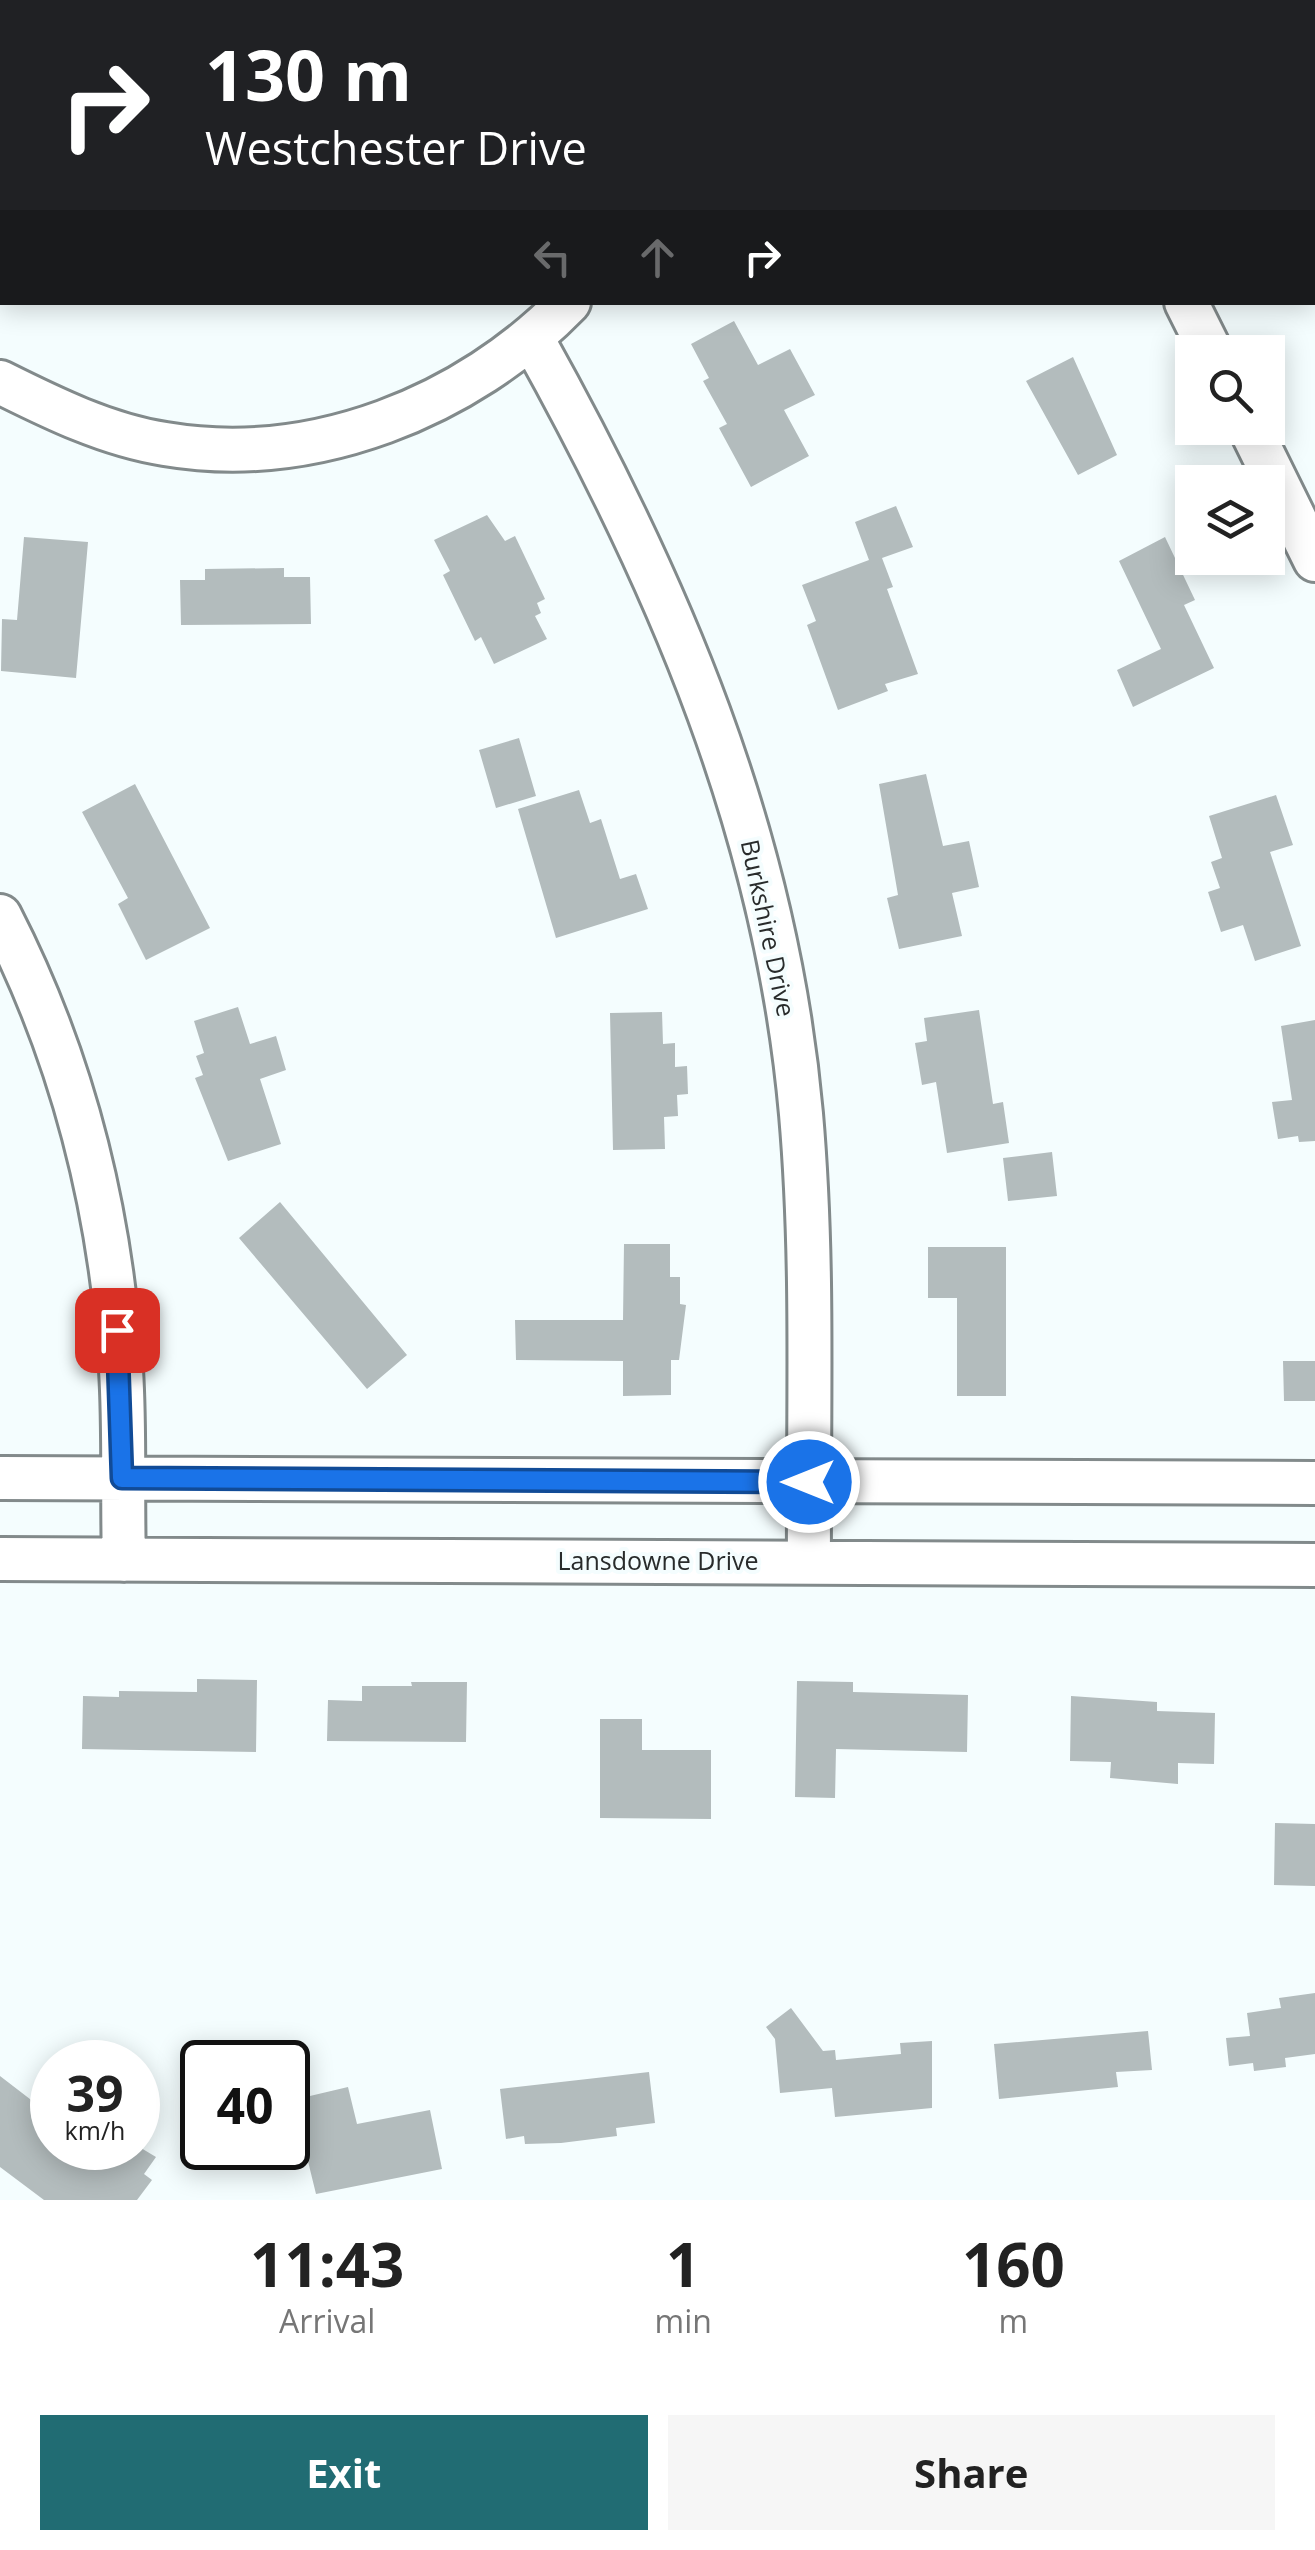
<!DOCTYPE html>
<style>
:root{--surface:#fff;--page:#f6f6f6;--text:#222;--muted:#767676;--accent:#216c73}
body{margin:0;font-family:"Open Sans",sans-serif;background:var(--page);color:var(--text);height:100vh;display:flex;flex-direction:column;font-size:38px;white-space:nowrap}
*{box-sizing:border-box;margin:0}
p{font-size:32px;color:var(--muted)}
.icon{flex:none;width:55px;height:55px;fill:none;stroke:currentColor;stroke-width:2;stroke-linecap:round;stroke-linejoin:round}
.map{position:relative;height:2200px;overflow:hidden}
.details{display:flex;flex-direction:column;background:var(--surface);flex:1}
.details>*{flex:none}
.hud{position:absolute;left:0px;top:0px;width:1315px;height:305px;box-shadow:0 5px 25px #0003;background:#202124;color:#fff;overflow:hidden}
.fabs{position:absolute;left:1175px;top:335px;display:grid;gap:20px}
.fabs a{display:grid;place-items:center;width:110px;height:110px;border-radius:0px;background:var(--surface);box-shadow:0 5px 25px #0003;font-size:50px}
.speed{position:absolute;left:30px;top:2040px;display:flex;gap:20px;font-size:50px;font-weight:700;text-align:center}
.speed>*{display:grid;place-content:center;width:130px;height:130px;border-radius:50%;background:var(--surface);box-shadow:0 5px 25px #0003;line-height:1}
.speed small{font-size:25px;font-weight:400}
.speed .limit{border:5px solid #111;border-radius:15px;background:#fff;color:#111}
.pin{position:absolute;display:grid;place-items:center;width:85px;height:85px;color:#fff;margin:-42px;border-radius:20px;box-shadow:0 5px 15px #0006}
.me{position:absolute;width:110px;margin:-55px;rotate:270deg;stroke-linejoin:round;filter:drop-shadow(0 0 8px #0008)}
.turn{display:flex;align-items:center;gap:35px;height:210px;padding:0 40px;font-size:45px}
.turn .icon{width:130px;height:130px;stroke-width:2.5}
.turn b{display:block;font-size:70px;line-height:85px}
.lanes{display:flex;align-items:center;height:95px;padding:0 40px;background:#0003;justify-content:center;gap:50px;direction:ltr}
.lanes .off{opacity:.35}
.eta{display:flex;justify-content:space-evenly;align-items:center;height:170px;text-align:center}
.eta b{font-size:60px;font-weight:700;line-height:70px}
.button{display:flex;gap:20px;margin-top:auto;padding:20px 40px}
.button a{flex:1;height:115px;border-radius:0px;background:var(--accent);color:#fff;font-size:40px;font-weight:700;line-height:115px;text-align:center}
.button a+a{background:var(--page);color:var(--text)}
.map>svg:first-child{display:block}
</style>
<div class="map">
<svg width="1315" height="2200" viewBox="0 0 1315 2200">
<rect width="100%" height="100%" fill="#f4fdfe"/>
<path fill="#b3bcbd" d="M734,321L758,365L790,349L815,395L784,410L809,456L751,487L719,428L727,424L703,381L709,378L691,344Z
M1073,357L1117,455L1078,475L1026,381Z
M896,506L913,547L882,558L893,587L887,589L918,674L885,684L888,691L838,710L807,625L816,621L802,585L869,560L855,522Z
M487,515L505,541L515,536L545,599L537,603L541,613L535,616L547,639L494,664L481,637L475,641L443,575L450,571L434,540Z
M24,537L88,542L76,678L1,671L2,619L17,620Z
M1165,537L1195,600L1184,605L1214,668L1133,707L1117,670L1161,649L1119,561Z
M284,568V577H310L311,624L181,625L180,580H205V569Z
M519,738L536,796L496,808L479,750Z
M926,774L943,846L969,841L979,887L952,893L962,936L899,949L887,898L898,895L879,784Z
M135,784L210,928L146,960L118,904L128,898L82,812Z
M579,790L590,823L601,819L620,879L636,874L648,909L556,938L518,809Z
M1276,795L1293,845L1270,852L1301,946L1255,961L1243,925L1221,932L1208,892L1220,888L1211,862L1222,858L1209,816Z
M238,1007L250,1044L276,1036L286,1070L260,1079L281,1144L228,1161L195,1078L203,1075L196,1056L204,1053L194,1021Z
M979,1010L993,1104L1003,1102L1009,1143L947,1153L936,1082L922,1085L915,1043L927,1041L924,1018Z
M662,1012L663,1044L675,1043V1067L687,1066L688,1094L677,1095L678,1116L664,1117L665,1149L613,1150L610,1013Z
M1315,1020V1141L1299,1142L1298,1136L1278,1139L1272,1102L1292,1100L1281,1026Z
M1052,1152L1057,1196L1008,1201L1003,1158Z
M280,1202L407,1355L367,1389L239,1238Z
M624,1244H670V1277H680V1304L686,1305L679,1360H671V1395L623,1396V1361L516,1360L515,1320H623Z
M928,1247H1006V1396H957V1298H928Z
M1283,1361H1315V1401H1284Z
M197,1679L257,1680L256,1752L82,1749L83,1696L119,1697V1691L197,1692Z
M797,1681L853,1682V1692L968,1695L967,1752L836,1749L835,1798L795,1797Z
M411,1682H467L466,1742L327,1741L328,1700L362,1701V1686H412Z
M1071,1696L1157,1702V1711L1215,1713L1214,1764L1178,1763V1784L1110,1778L1111,1762L1070,1761Z
M600,1719H642V1750H711V1819L600,1818Z
M1275,1823L1315,1824V1886L1274,1885Z
M1315,1993V2054L1285,2058L1286,2067L1254,2071L1253,2063L1229,2066L1226,2038L1250,2036L1247,2013L1281,2008L1279,1998Z
M791,2008L823,2051L835,2050L836,2060L901,2054L900,2043L932,2041V2108L835,2117L832,2088L780,2093L775,2039L766,2027Z
M1148,2031L1152,2070L1116,2072L1118,2087L999,2099L994,2044Z
M649,2072L655,2123L616,2128L617,2136L561,2143L525,2144L524,2136L506,2139L500,2089Z
M0,2076L52,2116V2148H141L156,2157L144,2174L152,2180L137,2200H44L0,2167Z
M348,2087L357,2124L430,2110L442,2169L316,2194L293,2100Z"/>
<g fill="none" stroke-linecap="round" stroke-linejoin="round">
<defs>
<path id="minor" d="M1013,0L1014,2
M864,2L866,0
M1186,302L1211,352
M533,340C669,584 776,832 801,1114C814,1263 808,1412 809,1562
M0,382C52,408 107,435 165,444C313,469 467,407 569,302
M1250,428L1315,560
M0,916C73,1058 111,1211 121,1370C125,1433 122,1497 124,1560
M0,1478L1315,1483
M0,1559L1315,1565"/>
</defs>
<use href="#minor" stroke="#828a8b" stroke-width="48"/>
<use href="#minor" stroke="#fff" stroke-width="42"/>
</g>
<g fill="none" stroke-linecap="round" stroke-linejoin="round">
<defs>
<path id="route" d="M117,1330L122,1478L809,1482"/>
</defs>
<use href="#route" stroke="#114b97" stroke-width="25"/>
<use href="#route" stroke="#1a73e8" stroke-width="18"/>
</g>
<g text-anchor="middle" stroke-width="8" stroke-linejoin="round" paint-order="stroke">
<g font-size="25" fill="#282b2b" stroke="#f4fdfe">
<text transform="translate(768 928) rotate(78)" y="9">Burkshire Drive</text>
<text x="658" y="1570">Lansdowne Drive</text>
</g>
</g>
</svg>
<div class="fabs">
<a><svg class="icon" aria-label="search" viewBox="0 0 24 24"><circle cx="10" cy="10" r="6"/><path d="M15 15l6 6"/></svg></a>
<a><svg class="icon" aria-label="layers" viewBox="0 0 24 24"><path d="M12 4l9 5-9 5-9-5zM3 14l9 5 9-5"/></svg></a>
</div>
<div class="speed"><div>39<small>km/h</small></div><div class="limit">40</div></div>
<div class="pin" style="left:117px;top:1330px;background:#d93025"><svg class="icon" aria-label="arrive" viewBox="0 0 24 24"><path d="M6 21V4h12l-3 4 3 4H6"/></svg></div>
<svg class="me" style="left:809px;top:1482px" viewBox="-20 -20 40 40"><circle r="17" fill="#1a73e8" stroke="#fff" stroke-width="3"/><path d="M0-11L8 9 0 5-8 9z" fill="#fff"/></svg>
<div class="hud">
<div class="turn"><svg class="icon" aria-label="right" viewBox="0 0 24 24"><path d="M7 20v-9h11M14 6l5 5-5 5"/></svg><div><b>130 m</b>Westchester Drive</div></div>
<div class="lanes"><svg class="icon off" aria-label="left" viewBox="0 0 24 24"><path d="M17 20v-9H6M10 6l-5 5 5 5"/></svg><svg class="icon off" aria-label="ahead" viewBox="0 0 24 24"><path d="M12 20V5M6 11l6-6 6 6"/></svg><svg class="icon" aria-label="right" viewBox="0 0 24 24"><path d="M7 20v-9h11M14 6l5 5-5 5"/></svg></div>
</div>
</div>
<section class="details">
<div class="eta">
<div><b>11:43</b><p>Arrival</p></div>
<div><b>1</b><p>min</p></div>
<div><b>160</b><p>m</p></div>
</div>
<div class="button"><a>Exit</a><a>Share</a></div>
</section>
